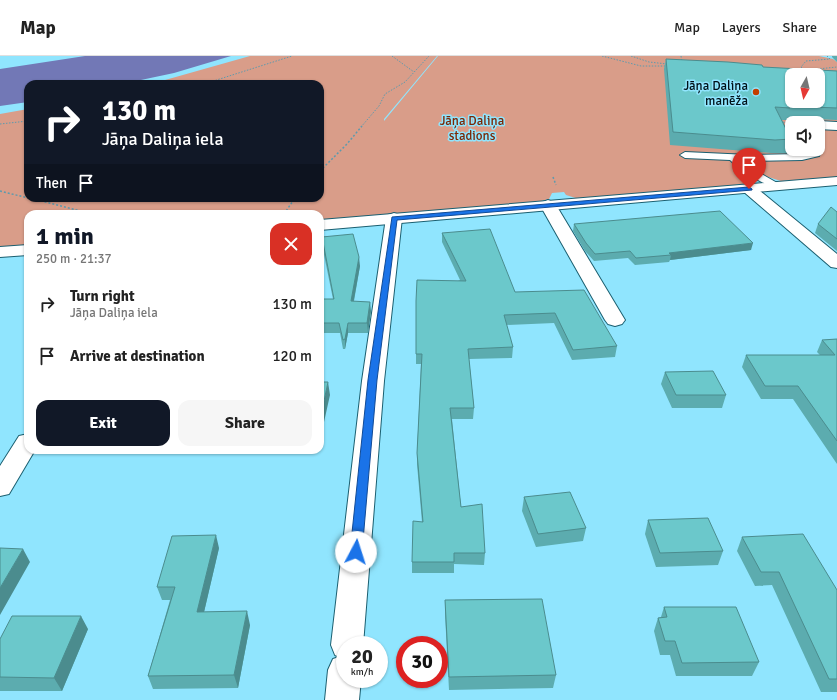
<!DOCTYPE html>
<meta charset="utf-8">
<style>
:root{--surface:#fff;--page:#f6f6f6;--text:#222;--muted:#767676;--line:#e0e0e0;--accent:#111827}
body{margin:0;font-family:Signika,sans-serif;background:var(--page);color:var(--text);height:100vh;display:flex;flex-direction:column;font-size:15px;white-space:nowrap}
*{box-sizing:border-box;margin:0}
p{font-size:13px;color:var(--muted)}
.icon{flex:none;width:22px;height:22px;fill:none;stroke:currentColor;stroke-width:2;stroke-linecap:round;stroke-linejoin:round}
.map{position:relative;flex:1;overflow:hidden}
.sheet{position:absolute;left:24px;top:154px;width:300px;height:244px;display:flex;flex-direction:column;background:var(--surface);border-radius:12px;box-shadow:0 1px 3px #0004}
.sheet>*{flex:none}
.top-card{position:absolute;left:24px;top:24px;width:300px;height:122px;border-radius:12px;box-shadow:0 1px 3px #0004;background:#111827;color:#fff;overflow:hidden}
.needle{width:26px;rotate:188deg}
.fabs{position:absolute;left:785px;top:12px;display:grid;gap:8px}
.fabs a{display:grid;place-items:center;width:40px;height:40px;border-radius:8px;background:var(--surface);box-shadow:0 1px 3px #0004;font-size:20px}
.speed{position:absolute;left:336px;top:580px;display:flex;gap:8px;font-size:20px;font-weight:700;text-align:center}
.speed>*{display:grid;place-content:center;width:52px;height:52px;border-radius:50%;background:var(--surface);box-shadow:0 1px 3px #0004;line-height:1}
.speed small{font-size:10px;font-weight:400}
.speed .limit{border:6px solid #d22;background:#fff;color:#111}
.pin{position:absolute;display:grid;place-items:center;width:34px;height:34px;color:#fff;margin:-41px -17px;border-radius:50% 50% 50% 0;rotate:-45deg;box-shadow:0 0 4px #0007}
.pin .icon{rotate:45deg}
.me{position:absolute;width:44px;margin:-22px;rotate:5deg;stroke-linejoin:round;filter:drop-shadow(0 0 3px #0008)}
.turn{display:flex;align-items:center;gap:14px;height:84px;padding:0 12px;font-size:18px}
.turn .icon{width:52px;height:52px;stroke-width:2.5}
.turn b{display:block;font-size:28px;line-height:34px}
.then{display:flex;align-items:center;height:38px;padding:0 12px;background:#0003;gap:8px;font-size:15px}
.round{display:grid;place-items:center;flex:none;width:42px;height:42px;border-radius:12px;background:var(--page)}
.headline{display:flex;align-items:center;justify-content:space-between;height:68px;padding:0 12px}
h1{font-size:24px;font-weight:700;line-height:30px;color:var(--accent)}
.action{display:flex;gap:8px;margin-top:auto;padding:8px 12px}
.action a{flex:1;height:46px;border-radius:12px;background:var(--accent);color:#fff;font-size:16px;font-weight:700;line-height:46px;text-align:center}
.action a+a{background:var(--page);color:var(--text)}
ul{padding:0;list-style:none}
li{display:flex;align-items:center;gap:12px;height:52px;padding:0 12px}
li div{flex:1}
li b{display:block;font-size:15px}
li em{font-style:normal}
header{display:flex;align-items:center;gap:24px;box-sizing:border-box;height:56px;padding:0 20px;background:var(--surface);border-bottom:1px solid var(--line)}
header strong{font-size:19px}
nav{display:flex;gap:22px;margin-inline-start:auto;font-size:14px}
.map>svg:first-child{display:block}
</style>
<header>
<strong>Map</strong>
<nav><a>Map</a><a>Layers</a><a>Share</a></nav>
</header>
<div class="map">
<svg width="837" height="644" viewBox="0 0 837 644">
<rect width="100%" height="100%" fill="#90e5fe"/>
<path fill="#d99d89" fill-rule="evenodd" d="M250,0H437L384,63V65L438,0H819L833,3L837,6V121L781,125L765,120L748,121L752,125L745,128L579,143L566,139L564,136L552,137L549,143L537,146L320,164V158H28V194L0,196V58L28,53V142H320V28H151ZM792,19H818V45H792ZM792,67H818V93H792Z"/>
<path fill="#7278b6" d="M85,0H231L174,17L122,28H28V46L0,50V13Z"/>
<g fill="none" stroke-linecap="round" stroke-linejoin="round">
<defs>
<path id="service" d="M818,90L822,93L819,100L802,104L742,105L751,112L779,128L780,130L779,132L775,133L743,116L730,104L685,102L680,99L685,96L749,99L802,98L812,96V93H818Z"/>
<path id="pedestrian" d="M818,65L837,66V74L818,73V67H813Z"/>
<path id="minor" d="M749,129L754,130L837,198V212L831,211L744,136L742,133L744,130Z
M548,144L553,146L556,149L625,264L622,268L615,270L608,268L605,264L540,149L543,146Z
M394,157L400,159L402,162L384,325L363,589H345V623H361L359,644H325L328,614L333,603L339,601L335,599L331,589L362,325L386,162L388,159Z
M28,378V394H35L9,438L0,440V410L19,380Z"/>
<path id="tertiary" d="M837,121V129L320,174V164Z
M28,189V199L0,201V191Z"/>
</defs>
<use href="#service" stroke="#1b5f70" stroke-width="2"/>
<use href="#pedestrian" stroke="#1b5f70" stroke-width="2"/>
<use href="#minor" stroke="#1b5f70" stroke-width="2"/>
<use href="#tertiary" stroke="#1b5f70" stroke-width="2"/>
<path stroke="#5d9aad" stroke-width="1" stroke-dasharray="1.5 1.5" stroke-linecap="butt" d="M392,0L414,16
M602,0L641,10H667
M631,0L649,6L667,8
M681,0L682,6
M808,14L837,11
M807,15L801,11L806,5L830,3L827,0
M204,28L292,0
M780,66L793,67
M0,68L28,65
M361,71L379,50L385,38L405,26L429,0"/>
<path stroke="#5d9aad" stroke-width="1.5" stroke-dasharray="2 2" stroke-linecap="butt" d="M320,115L347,88L362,70
M553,121L556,129
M0,135L28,142
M29,142L93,158
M284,158L295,142"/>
<use href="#service" fill="#fff" fill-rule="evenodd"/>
<use href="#pedestrian" fill="#fff" fill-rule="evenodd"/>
<use href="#minor" fill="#fff" fill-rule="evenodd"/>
<use href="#tertiary" fill="#fff" fill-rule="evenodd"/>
</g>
<path fill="#5cacaf" d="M832,0H837V6L832,1Z
M666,3L763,11L837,15V64L787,62V64H782L791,83L787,97H771L670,89L664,13Z
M837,156V195L815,177L818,168Z
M574,168L751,194L670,204L669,206L635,209L628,202L594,205L585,195L573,175Z
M442,177L515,236L617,290L615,301L572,304L554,267L506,269L513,291L512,302L469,303L474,352L473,363H452L461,451L485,497L484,509L454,508V517H412V506L422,466L417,408V397L421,308H416V245L460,224L442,186Z
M322,181L360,210L354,245L371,255L368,277H348L345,293H343L340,277H320V243H333L322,189Z
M837,283V408L793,343H761L742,311L746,299H820L817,296L822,284Z
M665,316L726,339L722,352H672L661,328Z
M524,441L586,472L583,485L536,491L522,455Z
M648,464L723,495L718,509L656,511L645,478Z
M742,481L837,534V636H821L772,529L755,530L737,495Z
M219,492L204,556L250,569L238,632L153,633L148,620L170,544H162L157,531Z
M445,544L556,619L553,632L449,634L445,558Z
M664,551L759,606L752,620H676L670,599H660L654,575L658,562L661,561Z
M88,573L62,635H0V583Z"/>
<path fill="#4b8c8e" d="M753,187L751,194L670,204L671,199L669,197Z
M359,201L360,210L352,254L351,245Z
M370,246L371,255L368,277L367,267Z
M348,267V277L345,293V283Z
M328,326L330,339L320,384V364Z
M216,479L219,492L201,569L197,556Z
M23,493L30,506L0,559V532Z
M247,555L250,569L238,632L234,619Z
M81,560L88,573L62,635L54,622Z"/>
<path fill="#6bc8cb" stroke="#4b8c8e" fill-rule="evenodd" d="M666,3L728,6L762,9L763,11L837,15V52L789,50L790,52L775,51L791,83L775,84L673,76ZM792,19H818V45H792Z
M831,151L837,156V183L818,168Z
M720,155L753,187L669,197L671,199L636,202L630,195L595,198L586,187L574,168Z
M490,173L515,236L584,234L617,290L573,294L555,257L504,259L513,291L468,293L474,352H450L461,451L482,448L485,497H454V506H412L413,465L423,466L417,397L422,298H416V245L417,224L466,225L442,177Z
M353,178L359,201L351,245L370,246L367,267H348L345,283L343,284L339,267H320V243H334L322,181Z
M837,283V385L798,330H765L746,299H835L822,284Z
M713,315L726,339H676L665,316Z
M320,326H328L320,364Z
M570,436L586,472L538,478L524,441Z
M708,462L723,495L660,497L648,464Z
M803,478L837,534V623H829L779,516H761L742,481Z
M216,479L197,556L247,555L234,619L148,620L175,531H157L172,480Z
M0,492L23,493L0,532Z
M542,543L556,619L449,621L445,544Z
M664,551H736L759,606L682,607L675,585H665L658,562L667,561Z
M12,560H81L54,622L0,621V583Z"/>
<path fill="#1a73e8" stroke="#114b97" d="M749,131L752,133V134L397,164L377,324L362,496L361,499L356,500L352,499L350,496L368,324L392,161Z"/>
<circle fill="#c43e00" stroke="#90e5fe" stroke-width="1.5" cx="756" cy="36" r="4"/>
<g text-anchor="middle" stroke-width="3" stroke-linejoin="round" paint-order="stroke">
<g font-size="13" fill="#001118" stroke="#90e5fe" text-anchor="end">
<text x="748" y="34">Jāņa Daliņa<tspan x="748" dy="15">manēža</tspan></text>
</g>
<g font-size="13" fill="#7b2604" stroke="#90e5fe">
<text x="472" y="69">Jāņa Daliņa<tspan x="472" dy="15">stadions</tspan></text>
</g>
</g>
</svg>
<div class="fabs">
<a><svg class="needle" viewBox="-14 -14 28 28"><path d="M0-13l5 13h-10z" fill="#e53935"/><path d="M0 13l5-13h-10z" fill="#767676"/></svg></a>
<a><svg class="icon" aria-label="sound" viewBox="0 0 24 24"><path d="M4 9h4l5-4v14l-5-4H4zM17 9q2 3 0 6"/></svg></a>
</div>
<div class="speed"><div>20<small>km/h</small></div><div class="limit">30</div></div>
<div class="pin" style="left:749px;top:133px;background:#d93025"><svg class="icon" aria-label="arrive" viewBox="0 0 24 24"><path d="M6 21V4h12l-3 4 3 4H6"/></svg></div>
<svg class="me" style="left:356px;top:496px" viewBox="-20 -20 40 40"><circle r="19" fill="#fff"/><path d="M0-13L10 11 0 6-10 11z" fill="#1a73e8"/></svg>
<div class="top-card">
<div class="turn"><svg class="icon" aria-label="right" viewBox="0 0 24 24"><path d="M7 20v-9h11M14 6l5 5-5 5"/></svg><div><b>130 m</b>Jāņa Daliņa iela</div></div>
<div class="then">Then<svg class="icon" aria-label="arrive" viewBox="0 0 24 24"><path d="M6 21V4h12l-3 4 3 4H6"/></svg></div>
</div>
<section class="sheet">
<div class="headline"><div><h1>1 min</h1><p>250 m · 21:37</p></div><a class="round" style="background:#d93025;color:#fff"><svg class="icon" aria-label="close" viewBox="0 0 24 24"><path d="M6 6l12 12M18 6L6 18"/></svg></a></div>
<ul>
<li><svg class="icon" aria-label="right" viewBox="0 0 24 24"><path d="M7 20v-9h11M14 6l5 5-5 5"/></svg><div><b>Turn right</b><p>Jāņa Daliņa iela</p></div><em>130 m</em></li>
<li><svg class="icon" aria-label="arrive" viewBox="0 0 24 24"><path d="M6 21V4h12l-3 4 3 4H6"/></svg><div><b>Arrive at destination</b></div><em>120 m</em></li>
</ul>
<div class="action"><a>Exit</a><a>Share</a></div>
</section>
</div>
